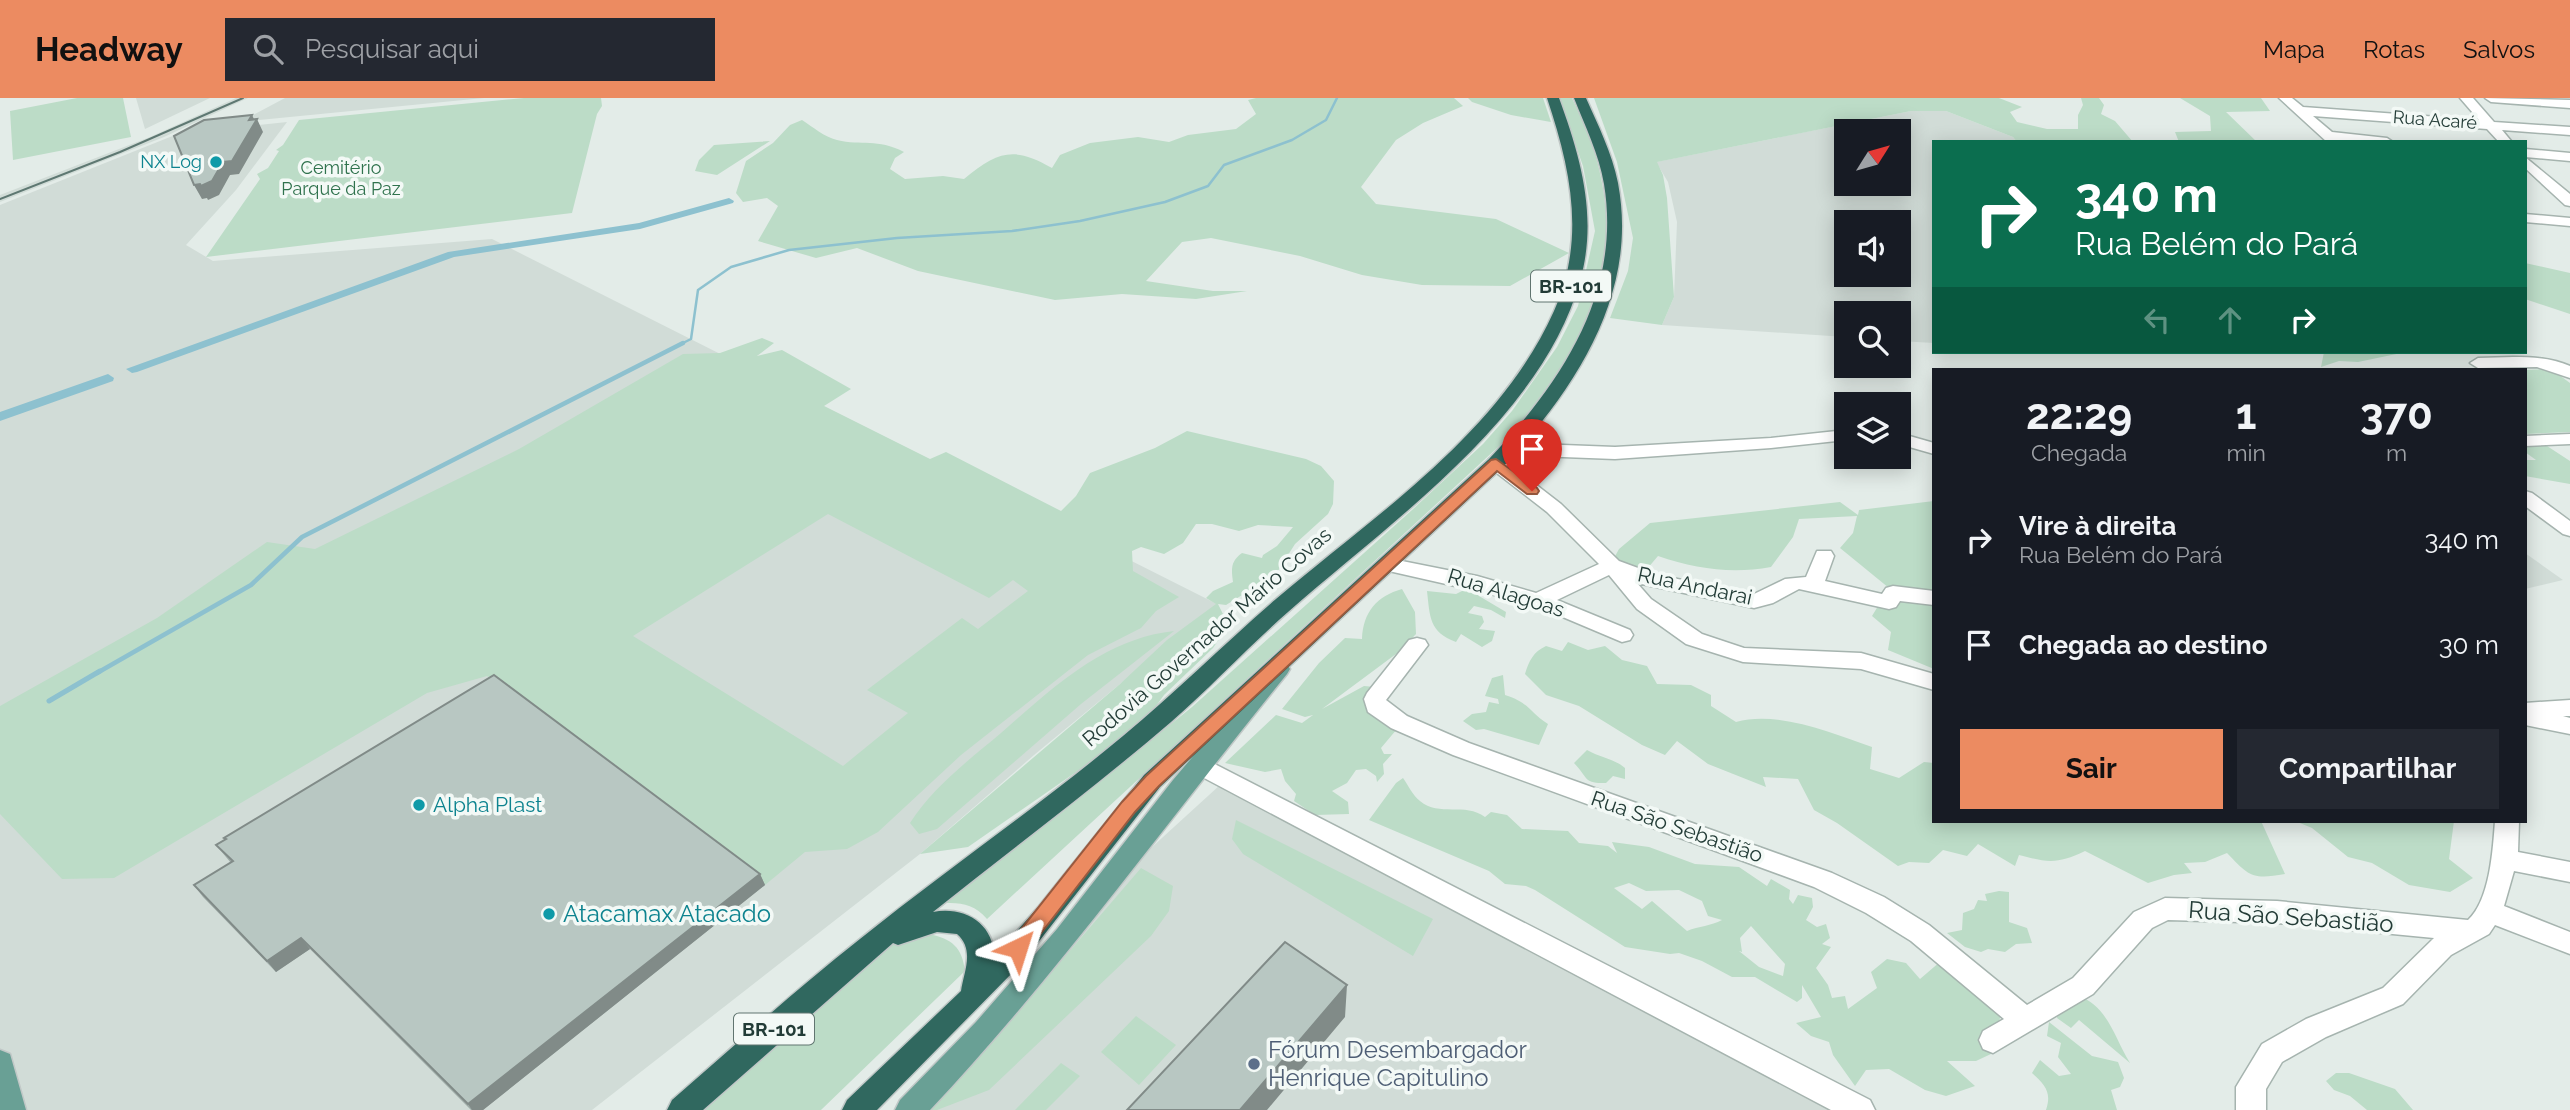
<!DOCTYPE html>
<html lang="pt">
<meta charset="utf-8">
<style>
:root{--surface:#171b24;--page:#242831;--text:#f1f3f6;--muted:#9ea1a6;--accent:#ec8b61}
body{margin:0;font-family:Raleway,sans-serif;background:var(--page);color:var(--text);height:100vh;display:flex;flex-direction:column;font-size:26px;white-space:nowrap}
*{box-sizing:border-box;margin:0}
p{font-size:23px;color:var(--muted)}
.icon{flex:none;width:38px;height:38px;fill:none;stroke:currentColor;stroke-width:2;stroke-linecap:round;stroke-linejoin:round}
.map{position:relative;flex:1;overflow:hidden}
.panel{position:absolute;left:1932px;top:270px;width:595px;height:455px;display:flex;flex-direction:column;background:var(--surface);border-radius:0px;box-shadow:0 4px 18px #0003}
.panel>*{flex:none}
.banner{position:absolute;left:1932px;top:42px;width:595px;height:214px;border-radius:0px;box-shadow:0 4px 18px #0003;background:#0b6e4f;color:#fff;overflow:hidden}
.needle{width:46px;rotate:53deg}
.controls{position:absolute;left:1834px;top:21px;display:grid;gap:14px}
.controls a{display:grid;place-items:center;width:77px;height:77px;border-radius:0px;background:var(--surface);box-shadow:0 4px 18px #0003;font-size:35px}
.pin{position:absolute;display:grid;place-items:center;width:60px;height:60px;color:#fff;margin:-72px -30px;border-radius:50% 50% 50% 0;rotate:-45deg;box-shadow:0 0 7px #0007}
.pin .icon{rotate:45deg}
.me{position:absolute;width:77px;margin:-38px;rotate:41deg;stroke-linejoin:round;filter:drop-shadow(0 0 5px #0008)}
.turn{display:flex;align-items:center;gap:24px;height:147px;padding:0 28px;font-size:32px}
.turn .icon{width:91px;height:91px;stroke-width:2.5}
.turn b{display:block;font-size:49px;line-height:60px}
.lanes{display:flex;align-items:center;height:66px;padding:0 28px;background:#0003;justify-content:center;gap:35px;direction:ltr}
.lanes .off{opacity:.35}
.eta{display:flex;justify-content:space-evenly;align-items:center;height:119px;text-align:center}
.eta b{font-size:42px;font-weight:700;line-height:49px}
.action{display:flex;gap:14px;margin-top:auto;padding:14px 28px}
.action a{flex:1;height:80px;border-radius:0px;background:var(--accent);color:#111;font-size:28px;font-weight:700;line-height:80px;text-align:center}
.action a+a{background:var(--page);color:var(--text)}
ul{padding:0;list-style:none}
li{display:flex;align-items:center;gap:21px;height:105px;padding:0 28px}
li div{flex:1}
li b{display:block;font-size:26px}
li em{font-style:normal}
header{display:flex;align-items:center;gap:42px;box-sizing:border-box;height:98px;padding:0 35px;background:var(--accent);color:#111}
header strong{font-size:33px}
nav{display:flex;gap:38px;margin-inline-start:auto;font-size:24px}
.search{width:490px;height:63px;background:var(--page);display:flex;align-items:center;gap:18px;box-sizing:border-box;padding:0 24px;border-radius:0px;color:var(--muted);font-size:26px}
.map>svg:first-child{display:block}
</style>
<header>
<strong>Headway</strong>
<div class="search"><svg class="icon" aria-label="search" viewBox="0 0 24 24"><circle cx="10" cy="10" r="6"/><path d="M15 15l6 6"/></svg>Pesquisar aqui</div>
<nav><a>Mapa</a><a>Rotas</a><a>Salvos</a></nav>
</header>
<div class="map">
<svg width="2570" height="1012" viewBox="0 0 2570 1012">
<rect width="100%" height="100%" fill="#e3ece8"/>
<path fill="#d1dcd7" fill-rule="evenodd" d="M136,0H210L145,31Z
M236,0H248L164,39L0,104V97L150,39Z
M285,0H484L240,24Z
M1911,13H1946L2013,39L2017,44H1934V245L1899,243V215H1846V239L1662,227L1674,199L1677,124L1668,84L1656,64ZM1846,33H1899V86H1846ZM1846,124H1899V177H1846Z
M287,24L236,92L186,147L213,163L492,141L1217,506L1034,657L920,756L592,1012H0V107L180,35Z
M2525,455L2563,482L2525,491Z
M1220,687L1836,1012H920L1140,760Z"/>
<path fill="#bcdcc7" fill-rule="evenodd" d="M77,0H123L131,39L13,62L10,13Z
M524,0H601L602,8L597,16L572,115L206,159L260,81L257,76L268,70L279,53L276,52L283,47L299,22Z
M1256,0H1454L1463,8L1423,25L1396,42L1361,89L1376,106L1496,121L1569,155L1510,188L1422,187L1362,177L1300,158L1211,140L1182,144L1146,183L1213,193H1247L1196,201L1122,196L1055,202L918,173L857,150L816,160L758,143L778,108L767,100L743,104L736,95L746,63L773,45L790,27L802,22C813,29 824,39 837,42C862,48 877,40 904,54L895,60L890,71L905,81L943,78L964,81C998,53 1014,48 1052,70L1060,57L1090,45L1138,39L1169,44L1188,37L1236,31L1256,16L1248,2Z
M1468,0H1543L1551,24L1511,17L1472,4Z
M1559,0H1572C1579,16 1588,32 1593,49C1631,170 1583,247 1510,338L987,821C972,804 957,804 934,806L1061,715L1192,609L1412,412L1483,346L1512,313L1557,249L1578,208L1595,133L1583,68Z
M1594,0H1999L2022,9L2010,14L2017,24L2047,31H2078V17L2083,7L2081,0H2099L2104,7L2101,16L2115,23L2133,44H2017L2013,39L1946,13H1911L1657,64L1663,77L1667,100L1674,199L1662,227L1610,220L1628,173L1633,140L1617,64Z
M2180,0H2261L2270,13L2226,14L2257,44H2179L2175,34L2211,33L2210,18Z
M770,43L717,77L695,73L699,62L714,47Z
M2525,165L2570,175V216L2525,201Z
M762,240L774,245L757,258L782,252L851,291L824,308L930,361L946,354L1061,413L1076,398L1090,375L1155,350L1187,333L1306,361L1321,368L1334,383L1333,406L1328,416L1295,446L1276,476L1226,507L1218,506L1225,520L1224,534L1213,550L1164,597L1141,629L968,749L920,756L1120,586L1167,542L1216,506L1206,500L1213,493L1233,484C1231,470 1231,463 1242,455L1262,460L1263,457L1277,448L1293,429L1258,427L1239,433L1212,426H1196L1183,445L1164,456L1141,449L1132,453L1133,473L1179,499L1156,513L1141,530L1088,557L961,657L878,734L847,751L805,754L765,787L487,578L427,595L114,780L62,781L0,716V608L157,520L267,444L315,451L519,351L683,256L720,255ZM828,416L989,500L1013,482L1028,493L978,531L962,520L867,592L908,615L843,668L633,538Z
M2324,254H2406L2358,264L2339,263L2321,269Z
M2551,271L2570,285V334L2525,336V272Z
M2525,348H2547L2570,363V386L2525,378V362H2536L2525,354Z
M1934,403V571L1888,552L1891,534L1872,518L1889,490L1840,450L1853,435L1857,418L1799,421L1793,439L1771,469C1732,476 1696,471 1658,458L1647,471L1613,462L1619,451L1650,425L1840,404L1858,417L1859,412Z
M1402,491L1415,514L1416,536L1400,553L1322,611L1364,588L1375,589L1397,631L1381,650L1384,656H1392L1383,666L1384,676L1377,684L1376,678L1366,671L1356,672L1347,685L1332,693L1348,704L1349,716L1315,717L1294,703L1296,696L1285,683L1281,671L1265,674L1225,665L1276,617L1302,625L1313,617L1305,619L1282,611L1319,565L1345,540L1362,541C1363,514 1377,498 1402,491Z
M1466,491L1479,493V498L1506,514L1505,520L1491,512L1474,508L1468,515L1482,518L1484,524L1479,531L1495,533L1492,543L1482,549L1461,536L1456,544C1429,534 1430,519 1427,493L1456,496Z
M1174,533L1081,606L937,731L919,736L910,725C933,689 969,662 1001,635C1032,608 1063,579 1098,559C1122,545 1147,536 1174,533Z
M1568,544L1588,552L1605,548L1622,562L1647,568L1657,586L1691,587L1711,597V608L1736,624C1777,612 1832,635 1872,649L1870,671L1899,680L1924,664L1934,665V723H2261L2285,776C2252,782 2249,778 2227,755L2205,764L2184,765L2192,775L2174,777L2148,785L2085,753C2058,766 2048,765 2019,757L2015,768L1978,746L1967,758L1943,752L1929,765L1909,764L1898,768L1837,725L1814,712L1798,681L1763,679L1766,689L1708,666L1677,643L1665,657L1642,647L1579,608L1546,597L1525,576C1529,563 1533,554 1546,548L1562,553Z
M1503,577L1505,597C1530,605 1528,613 1548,626L1539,647L1484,631L1476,632L1463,623L1472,616L1486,614L1489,604L1499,606L1498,601L1485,598L1492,580Z
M1587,652C1601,660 1613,660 1625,670V681L1613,678L1606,685C1583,686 1588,679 1574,665Z
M1403,680C1408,687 1413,698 1420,703C1439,719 1465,704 1485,719L1491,714L1507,717L1522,731L1568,733L1579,745L1608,748L1617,755L1612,744L1649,749L1695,766L1739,769L1767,788L1771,781L1790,792L1789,801L1793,806L1798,797L1812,800L1813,809L1806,822L1817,829L1826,826L1830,840L1822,846L1831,849L1816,870L1828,887L1832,900L1845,898L1848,911L1877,890L1871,874L1887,861L1906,865L1920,881L1941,863L2001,913L1999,926L1980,938L1993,955L1976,963H1947L1975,988L1946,998L1925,992L1889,971L1866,972L1855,988L1833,957L1829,944L1811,938L1796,925L1821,919L1802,887V900L1797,904L1755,879H1732L1702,863L1679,855L1670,856L1625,849L1535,792L1526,788L1505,786L1489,773L1369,722L1396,685ZM1629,785L1646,793L1679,792L1702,803L1708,818L1722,822C1711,828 1699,828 1687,833L1652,803L1642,811L1614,790ZM1751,828L1785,866L1783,878L1759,869L1739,853L1742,854L1740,840Z
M1236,722L1433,821L1413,858L1243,756L1232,741Z
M2295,723H2454L2449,761L2473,780L2450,794L2409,787L2372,765L2348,759L2312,730Z
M1141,770L1173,788L1169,813L1151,838L989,992L937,1012H928L976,962Z
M1999,793L2009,794V824L2027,830L2032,845L2016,846L2005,854L1988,851L1981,854L1965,849L1947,835L1962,832L1963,815L1974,811L1978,802L1987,803L1985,796Z
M929,836C952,841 962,849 965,873L821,1012H698L895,843Z
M2077,897C2108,908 2114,939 2130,965L2079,922L2071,930L2057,920L2059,907Z
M1136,918L1176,947L1139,987L1101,954Z
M2049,924L2092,958L2118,964L2124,980L2120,989L2111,992L2117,1012H2046C2052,994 2045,987 2032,975L2040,962L2059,978L2071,976L2058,959L2061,945L2047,938Z
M1061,965L1080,978L1046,1012H1015Z
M2336,975H2349L2395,991L2413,1012H2367L2350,998L2334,992L2326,983Z"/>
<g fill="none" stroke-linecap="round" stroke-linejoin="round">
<path stroke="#8dc1cf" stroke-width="2.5" d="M679,247L691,241L698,192L731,169L789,152L897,140L1012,133L1080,123L1165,104L1208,88L1224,67L1292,42L1326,22L1337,0"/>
<path stroke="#8dc1cf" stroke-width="4.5" d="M97,575L251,487L302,439L683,245"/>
<path stroke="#8dc1cf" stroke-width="5" d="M49,603L100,573"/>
<path fill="#8dc1cf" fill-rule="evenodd" d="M729,100L734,103L733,105L640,131L454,159L137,274L132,275L126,271L448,154L639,125Z
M108,276L114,280L113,283L0,323V314Z"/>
<defs>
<path id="minor" d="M2279,0H2292L2303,9L2479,22L2460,0H2473L2494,24L2570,29V37L2502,32L2512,44H2499L2487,31L2313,18L2332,34L2387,40L2393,44H2327Z
M2485,0L2570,2V10L2491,4Z
M2525,51L2570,55V63L2525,59L2570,96V108L2565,107L2525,70Z
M2525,116L2570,120V128L2525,124Z
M2513,259C2533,259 2552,260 2570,268V280L2537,269L2478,270L2470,265L2478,260Z
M1846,332V342L1771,350L1615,361L1510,357L1501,351L1510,345L1615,349L1771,340Z
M1899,335L1934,345V356L1899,346Z
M2570,336V346L2525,348V338Z
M1496,359L1503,361L1561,406L1619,463L1657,477L1754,496L1785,481L1806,479L1817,453H1831L1834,458L1825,483L1882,496L1886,490L1893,488L1934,493V507L1900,503L1896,509L1889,511L1799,491L1773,505L1754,510L1637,485L1651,501L1702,536L1744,550L1861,555L1934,576V592L1861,571L1743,564L1686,546L1637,511L1609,477L1557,502L1630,532L1633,537L1630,542L1622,544L1558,517L1499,498L1380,471L1377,466L1380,461L1387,460L1477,478L1536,495L1599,466L1547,414L1489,369L1487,365L1489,361Z
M2525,393L2532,395L2570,423V438L2563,436L2525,408Z
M1417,540L1425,542L1428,547L1386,602L1407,618L1469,645L1832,775L1884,799L1929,827L2027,907L2073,880L2134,814L2165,800L2277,803L2468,822C2490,802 2493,751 2495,723H2519L2518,754L2570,764V784L2514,773L2504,808L2570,834V856L2495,827L2489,836L2451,857L2403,906L2326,939L2282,964L2266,991V1012H2236V989L2262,946L2306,921L2383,890L2434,840L2277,825L2168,822L2152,830L2093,896L1993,955L1983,951L1979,942L1983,933L2004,921L1911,843L1866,815L1814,789L1453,657L1391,630L1368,614L1364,601L1367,595L1409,542Z
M2570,602V618H2563L2570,620V636L2525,627V605Z
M1199,658L1870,1002L1875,1012H1831L1191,673L1187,667L1191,661Z"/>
<path id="major" d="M1279,563L1287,566L1290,571L1287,576C1168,722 1059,875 930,1012H895L900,1002L976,924L1057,831L1173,682L1271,566Z
M0,952L10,956L26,1012H0Z"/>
<path id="highway" d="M1547,0H1559C1581,60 1598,120 1580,183C1542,320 1389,425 1288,514C1247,550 1211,589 1171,624C1094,690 1012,751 933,814C964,808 994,825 994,859L1039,808L1144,677L1489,361C1561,285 1622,195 1604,86C1599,56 1585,28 1574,0H1586C1598,27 1612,55 1618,85C1639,196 1575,291 1503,369L1160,689L1022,865L877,1012H842L847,1002L961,893C964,873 975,852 957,836L937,834L898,847L893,845L703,1012H667L672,1002C734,948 795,892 860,841C946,772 1038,709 1123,638C1176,594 1224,546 1276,501C1376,416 1499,336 1554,213C1586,141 1571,72 1547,0Z"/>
</defs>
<use href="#minor" stroke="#a6b4af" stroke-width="3"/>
<use href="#major" stroke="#c1c8c7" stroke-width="3"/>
<use href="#highway" stroke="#c1c8c7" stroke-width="3"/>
<use href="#minor" fill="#fff" fill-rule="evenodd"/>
<use href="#major" fill="#69a095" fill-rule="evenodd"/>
<use href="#highway" fill="#30685f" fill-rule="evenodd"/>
<path stroke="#5e7872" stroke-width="2" d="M0,101L120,54L243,0"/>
</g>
<path fill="#9eaba7" d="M216,747L760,776L765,787L483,1012H471L310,851L276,874L203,799L194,787L231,765Z"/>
<path fill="#818b88" d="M252,17L255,23L257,21L263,34L239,76L230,77L219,97L208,102L207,100L202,101L194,87L223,64Z
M760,776L765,787L483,1012H472L468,1006Z
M301,840L310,851L276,874L267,863Z
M1347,887L1345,919L1267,1012H1240Z"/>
<path fill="#b8c7c2" stroke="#818b88" stroke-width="2" d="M252,17L249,22L257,21L232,63L223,64L212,83L201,88L200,86L194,87L174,38L204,22Z
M494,577L760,776L468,1006L301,840L267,863L194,787L233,763L216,747L226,741L224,740Z
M1285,844L1347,887L1240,1012H1127Z"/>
<path fill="#ec8b61" stroke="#995a3f" stroke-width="2" d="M1496,361L1537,390L1539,393L1537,396H1527L1497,373L1159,688L1135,714L1025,856L1018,858L1011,856L1008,850L1011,844L1122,704L1146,678L1491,362Z"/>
<g fill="#0f9aa8" stroke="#f3f9f6" stroke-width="2.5">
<circle cx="216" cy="64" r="7"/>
<circle cx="419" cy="707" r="7"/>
<circle cx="549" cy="816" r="7"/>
</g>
<circle fill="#5c6f8a" stroke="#f3f9f6" stroke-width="2.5" cx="1254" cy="966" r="7"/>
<g text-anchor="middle" stroke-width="7" stroke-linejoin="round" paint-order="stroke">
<g font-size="18" fill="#233c37" stroke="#f3f9f6">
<text transform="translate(2435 22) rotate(4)" y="6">Rua Acaré</text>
</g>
<g font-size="18" fill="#0d838f" stroke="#f3f9f6" text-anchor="end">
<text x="202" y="70">NX Log</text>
</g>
<g font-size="18" fill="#2f724d" stroke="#f3f9f6">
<text x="341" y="76">Cemitério<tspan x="341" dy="21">Parque da Paz</tspan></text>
</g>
<g fill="#f3f9f6" stroke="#617570" stroke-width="2">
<rect x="1531" y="172.5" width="80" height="31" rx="5"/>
<rect x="734" y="915.5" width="80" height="31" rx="5"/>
</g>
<g font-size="19" font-weight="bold" fill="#233c37">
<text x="1571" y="195">BR-101</text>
<text x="774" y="938">BR-101</text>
</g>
<g font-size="21" fill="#233c37" stroke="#f3f9f6">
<text transform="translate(1695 488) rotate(12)" y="7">Rua Andarai</text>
<text transform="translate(1506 495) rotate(17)" y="7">Rua Alagoas</text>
<text transform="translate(1207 539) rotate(-41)" y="7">Rodovia Governador Mário Covas</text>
<text transform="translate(1677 729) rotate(19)" y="7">Rua São Sebastião</text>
</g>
<g font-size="21" fill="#0d838f" stroke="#f3f9f6" text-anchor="start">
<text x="433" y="714">Alpha Plast</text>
</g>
<g font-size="24" fill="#0d838f" stroke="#f3f9f6" text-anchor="start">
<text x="563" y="824">Atacamax Atacado</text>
</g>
<g font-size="24" fill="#233c37" stroke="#f3f9f6">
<text transform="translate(2291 819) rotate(4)" y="8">Rua São Sebastião</text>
</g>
<g font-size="24" fill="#4e5e75" stroke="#f3f9f6" text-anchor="start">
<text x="1268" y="960">Fórum Desembargador<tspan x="1268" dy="28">Henrique Capitulino</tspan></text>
</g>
</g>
</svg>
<div class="controls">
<a><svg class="needle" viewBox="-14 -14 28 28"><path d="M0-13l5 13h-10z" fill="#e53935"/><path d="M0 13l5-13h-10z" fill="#9ea1a6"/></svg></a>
<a><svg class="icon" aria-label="sound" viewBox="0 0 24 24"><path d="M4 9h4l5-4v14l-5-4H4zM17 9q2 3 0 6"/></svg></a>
<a><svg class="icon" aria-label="search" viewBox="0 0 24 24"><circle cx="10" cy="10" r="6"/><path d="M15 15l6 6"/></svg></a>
<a><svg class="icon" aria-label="layers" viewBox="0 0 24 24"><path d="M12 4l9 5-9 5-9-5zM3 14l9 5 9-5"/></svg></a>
</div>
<div class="pin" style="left:1532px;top:393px;background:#d93025"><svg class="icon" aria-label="arrive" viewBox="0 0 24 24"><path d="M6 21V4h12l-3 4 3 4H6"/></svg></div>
<svg class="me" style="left:1018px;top:850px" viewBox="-20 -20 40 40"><path d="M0-17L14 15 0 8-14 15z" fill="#ec8b61" stroke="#fff" stroke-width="4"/></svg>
<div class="banner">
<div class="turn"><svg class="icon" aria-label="right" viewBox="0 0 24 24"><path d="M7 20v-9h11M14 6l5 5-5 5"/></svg><div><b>340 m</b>Rua Belém do Pará</div></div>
<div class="lanes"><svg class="icon off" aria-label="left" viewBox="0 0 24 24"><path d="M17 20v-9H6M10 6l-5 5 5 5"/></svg><svg class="icon off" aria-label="ahead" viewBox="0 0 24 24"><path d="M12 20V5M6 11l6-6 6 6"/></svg><svg class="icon" aria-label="right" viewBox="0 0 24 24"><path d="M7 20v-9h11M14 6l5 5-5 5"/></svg></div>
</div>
<section class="panel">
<div class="eta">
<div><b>22:29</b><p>Chegada</p></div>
<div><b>1</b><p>min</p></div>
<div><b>370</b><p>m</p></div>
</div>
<ul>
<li><svg class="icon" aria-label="right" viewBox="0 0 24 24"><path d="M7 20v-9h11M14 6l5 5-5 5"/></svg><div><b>Vire à direita</b><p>Rua Belém do Pará</p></div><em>340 m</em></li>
<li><svg class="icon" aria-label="arrive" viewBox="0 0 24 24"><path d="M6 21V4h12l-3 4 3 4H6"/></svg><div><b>Chegada ao destino</b></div><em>30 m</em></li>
</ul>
<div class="action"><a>Sair</a><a>Compartilhar</a></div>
</section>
</div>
